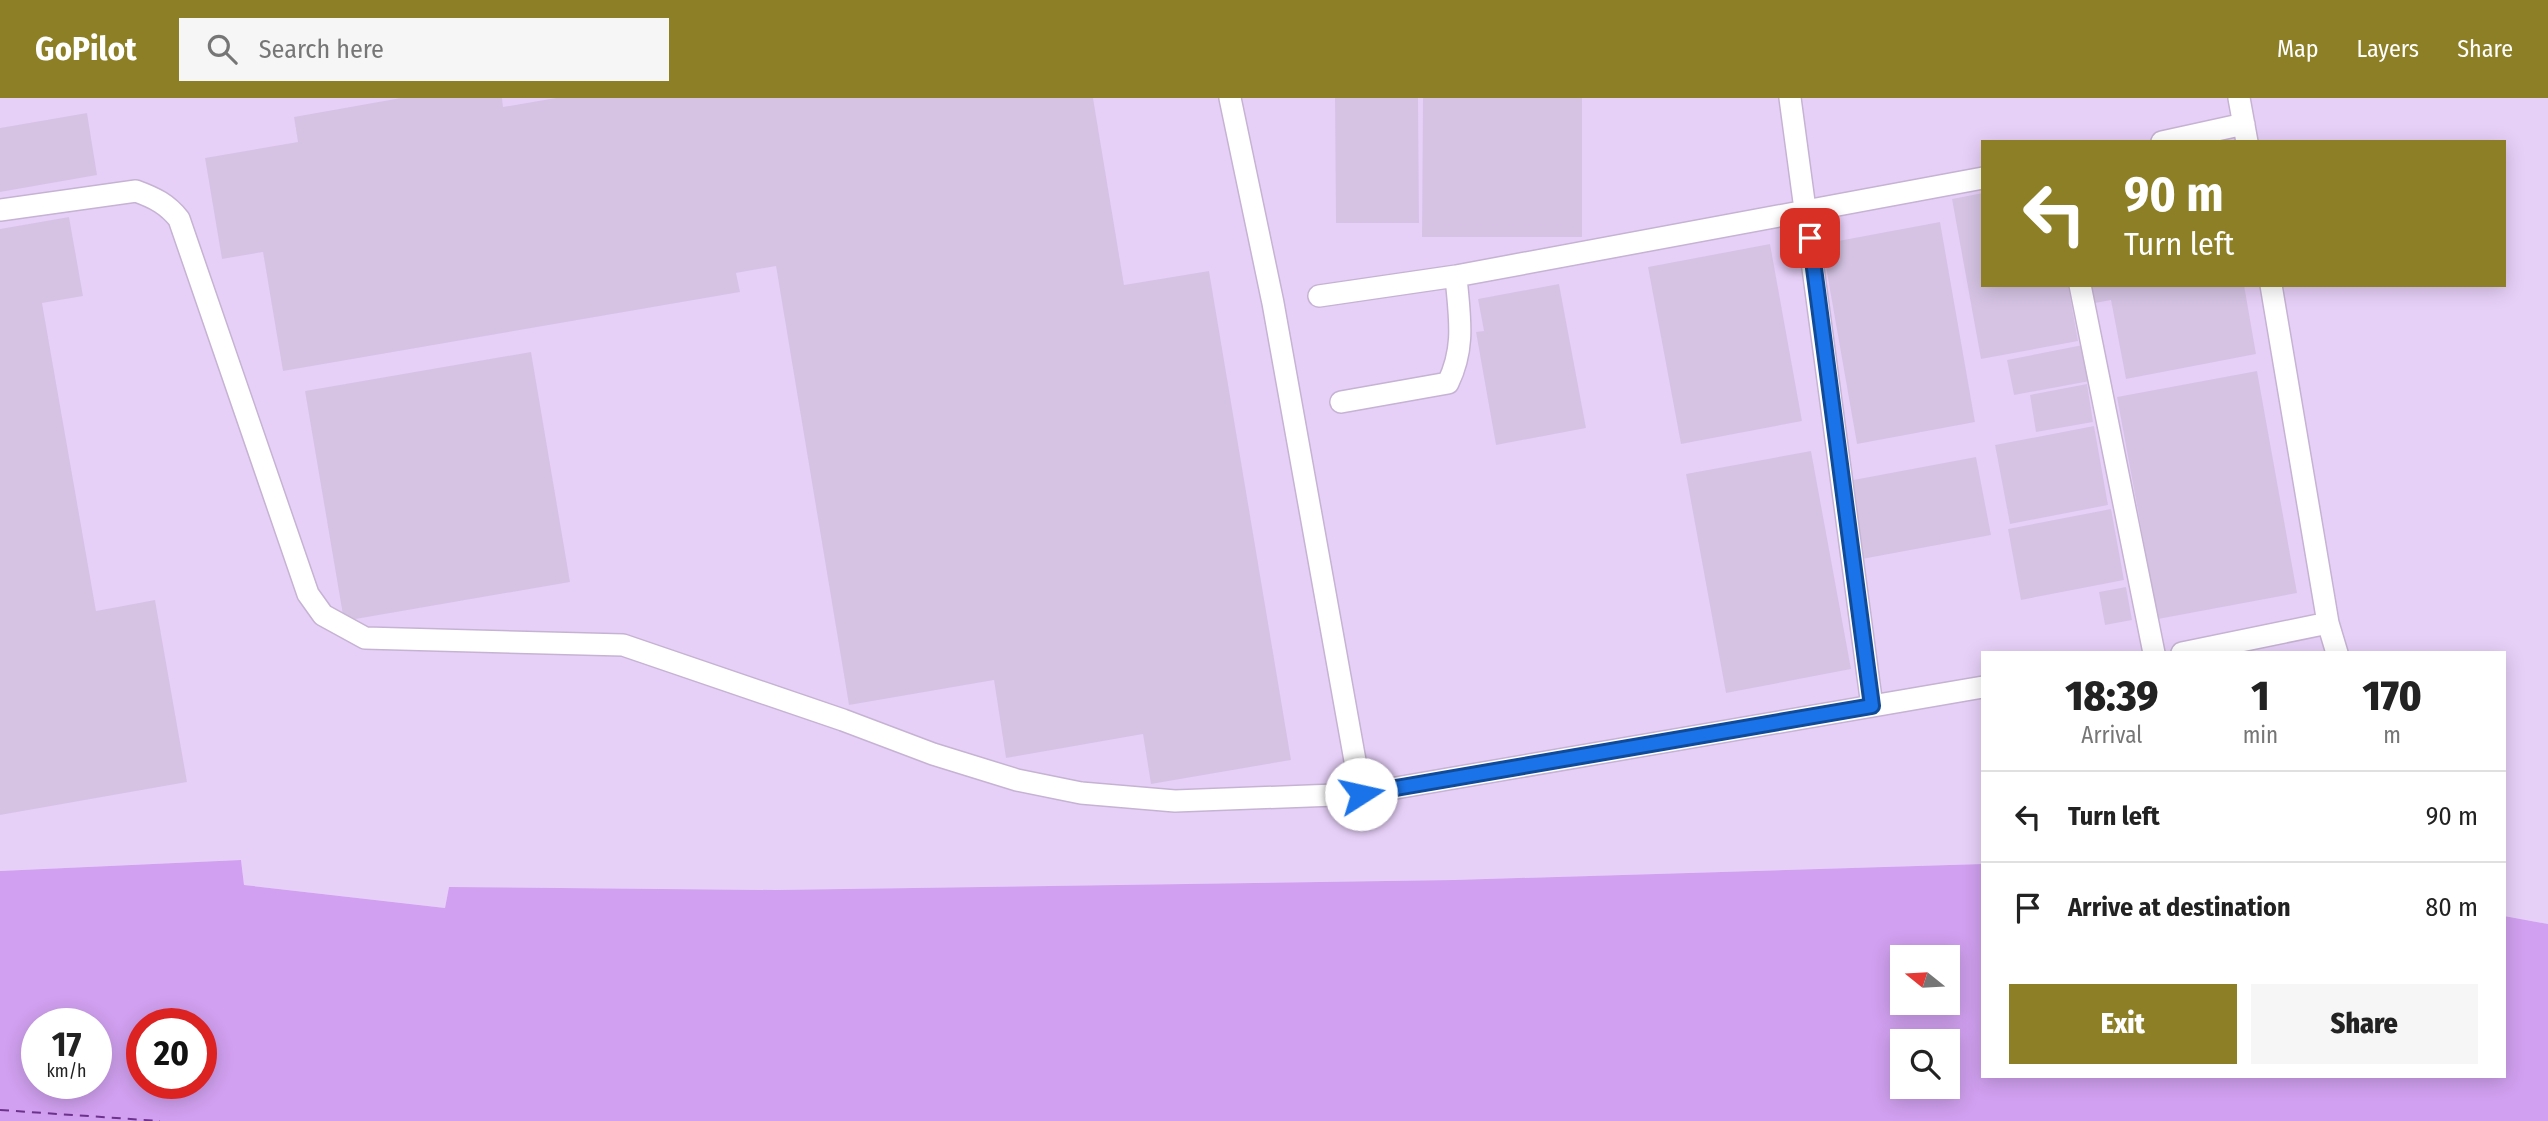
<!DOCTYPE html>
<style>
:root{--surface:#fff;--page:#f6f6f6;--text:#222;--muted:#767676;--line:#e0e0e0;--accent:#8d7f26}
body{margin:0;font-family:"Fira Sans Condensed",sans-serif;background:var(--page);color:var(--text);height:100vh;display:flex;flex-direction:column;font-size:26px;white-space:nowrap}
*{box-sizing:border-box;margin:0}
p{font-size:23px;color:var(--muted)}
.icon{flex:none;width:38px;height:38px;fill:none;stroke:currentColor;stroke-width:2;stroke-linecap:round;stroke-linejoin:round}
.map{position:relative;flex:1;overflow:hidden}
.side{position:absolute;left:1981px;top:553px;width:525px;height:427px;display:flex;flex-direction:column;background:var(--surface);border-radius:0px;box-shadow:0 4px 18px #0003}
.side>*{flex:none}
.guide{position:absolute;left:1981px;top:42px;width:525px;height:147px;border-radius:0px;box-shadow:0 4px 18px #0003;background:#8d7f26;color:#fff;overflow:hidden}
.needle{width:46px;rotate:288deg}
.controls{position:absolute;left:1890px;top:847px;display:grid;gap:14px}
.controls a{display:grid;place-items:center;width:70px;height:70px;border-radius:0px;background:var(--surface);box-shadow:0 4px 18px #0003;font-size:35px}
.speed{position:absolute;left:21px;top:910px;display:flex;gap:14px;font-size:35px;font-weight:700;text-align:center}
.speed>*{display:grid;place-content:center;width:91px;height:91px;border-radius:50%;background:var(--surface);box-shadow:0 4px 18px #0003;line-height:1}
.speed small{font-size:18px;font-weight:400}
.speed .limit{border:10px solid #d22;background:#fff;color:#111}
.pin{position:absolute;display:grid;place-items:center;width:60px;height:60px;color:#fff;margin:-30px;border-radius:14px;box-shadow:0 4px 10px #0006}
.me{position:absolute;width:77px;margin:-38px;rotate:80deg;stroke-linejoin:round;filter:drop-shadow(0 0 5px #0008)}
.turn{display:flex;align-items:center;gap:24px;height:147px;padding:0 28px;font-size:32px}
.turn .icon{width:91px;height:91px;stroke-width:2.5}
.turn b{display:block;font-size:49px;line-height:60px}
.eta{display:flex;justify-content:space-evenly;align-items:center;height:119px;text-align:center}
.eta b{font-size:42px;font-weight:800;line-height:49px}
.cta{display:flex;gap:14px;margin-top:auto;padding:14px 28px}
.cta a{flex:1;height:80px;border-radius:0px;background:var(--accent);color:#fff;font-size:28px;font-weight:800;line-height:80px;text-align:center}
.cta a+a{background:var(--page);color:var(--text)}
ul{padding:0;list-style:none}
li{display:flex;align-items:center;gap:21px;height:91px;padding:0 28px;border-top:2px solid var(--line)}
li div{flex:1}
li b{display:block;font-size:26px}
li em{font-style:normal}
header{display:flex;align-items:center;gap:42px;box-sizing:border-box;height:98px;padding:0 35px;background:var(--accent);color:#fff}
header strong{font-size:33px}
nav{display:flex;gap:38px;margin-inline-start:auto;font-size:24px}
.search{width:490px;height:63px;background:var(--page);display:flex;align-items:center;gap:18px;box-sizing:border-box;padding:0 24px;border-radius:0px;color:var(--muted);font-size:26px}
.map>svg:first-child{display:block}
</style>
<header>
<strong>GoPilot</strong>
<div class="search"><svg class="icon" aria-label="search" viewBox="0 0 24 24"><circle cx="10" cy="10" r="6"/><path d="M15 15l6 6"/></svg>Search here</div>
<nav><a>Map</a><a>Layers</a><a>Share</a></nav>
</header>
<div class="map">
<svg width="2548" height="1023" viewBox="0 0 2548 1023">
<rect width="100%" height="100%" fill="#f0dcfe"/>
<path fill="#e7d0f8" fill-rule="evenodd" d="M0,0H2548V826L2504,818V555H1983V766L1454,782L776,792L449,789L445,810L244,787L241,762L0,773ZM1983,44H2504V187H1983Z"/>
<path fill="#d1a0f0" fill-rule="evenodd" d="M241,762L244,787L445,810L449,789L776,792L1454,782L1983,766V978H2504V818L2548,826V1023H0V773ZM1902,859H1948V905H1902ZM37,926H96V985H37ZM142,926H201V985H142ZM1902,943H1948V989H1902Z"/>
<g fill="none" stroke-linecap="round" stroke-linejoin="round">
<path stroke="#6d328e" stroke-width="2" stroke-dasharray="9 7" stroke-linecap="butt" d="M0,1012L160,1023"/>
</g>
<path fill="#d6c3e4" d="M401,0H502L503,9L556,0H1093L1124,187L1209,173L1291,662L1151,686L1143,636L1006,660L994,582L849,607L776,168L736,175L740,194L283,273L263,154L222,161L205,60L298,44L294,19Z
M1335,0H1418L1419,125H1336Z
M1423,0H1582V139H1422Z
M87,15L97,77L0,94V30Z
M1983,95V187H2068L2078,243L1981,261L1952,101Z
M69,119L83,198L42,205L96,513L155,502L187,684L0,717V131Z
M1940,124L1975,324L1857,346L1822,146Z
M1770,146L1802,323L1681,346L1648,169Z
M1559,186L1586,330L1496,347L1476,234L1484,233L1478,201Z
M2091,187H2244L2256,256L2126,281L2111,202L2095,205Z
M2083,247L2090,283L2014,297L2007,262Z
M531,254L570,484L344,523L305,293Z
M2257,273L2297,495L2158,521L2117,299Z
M2087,286L2093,324L2036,334L2030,297Z
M2094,328L2108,407L2010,426L1995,347Z
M1811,353L1851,571L1726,595L1686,376Z
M1976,359L1991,437L1862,461L1848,383Z
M2111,411L2124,482L2021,502L2008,431Z
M2126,489L2132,522L2105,527L2099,494Z"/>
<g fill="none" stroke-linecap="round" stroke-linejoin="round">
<defs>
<path id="lane" d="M1230,0L1273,205L1361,696
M1790,0L1872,608
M2239,0L2247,44
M2162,44L2244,26
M0,112L136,93C155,100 167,106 179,121L308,496L323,517L365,540L623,547L843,622L933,656L1017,682L1081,695L1175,703L1361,696L1983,589
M2080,187L2154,555
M2271,187L2328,525L2337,555
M1319,198L1456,178L1983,80
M1341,304L1448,285C1466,248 1459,217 1456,178
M2182,555L2328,525"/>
</defs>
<use href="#lane" stroke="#c6b3d3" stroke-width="24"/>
<use href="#lane" stroke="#fff" stroke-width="21"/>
</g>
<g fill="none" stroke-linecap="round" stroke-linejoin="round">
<defs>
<path id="route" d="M1361,696L1872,608L1810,140"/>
</defs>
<use href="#route" stroke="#114b97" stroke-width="18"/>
<use href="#route" stroke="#1a73e8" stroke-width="12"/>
</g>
</svg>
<div class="controls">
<a><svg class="needle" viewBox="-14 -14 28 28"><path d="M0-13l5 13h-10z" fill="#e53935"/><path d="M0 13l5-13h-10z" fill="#767676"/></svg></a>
<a><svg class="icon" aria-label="search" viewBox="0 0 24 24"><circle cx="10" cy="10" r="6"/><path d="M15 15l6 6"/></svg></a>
</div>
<div class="speed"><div>17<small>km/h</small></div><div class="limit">20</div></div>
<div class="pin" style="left:1810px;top:140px;background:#d93025"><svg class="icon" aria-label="arrive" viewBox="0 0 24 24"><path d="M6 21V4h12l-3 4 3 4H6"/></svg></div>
<svg class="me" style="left:1361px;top:696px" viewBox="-20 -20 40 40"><circle r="19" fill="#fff"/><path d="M0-13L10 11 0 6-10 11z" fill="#1a73e8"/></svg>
<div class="guide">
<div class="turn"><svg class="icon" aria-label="left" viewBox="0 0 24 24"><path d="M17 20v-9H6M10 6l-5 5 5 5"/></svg><div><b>90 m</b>Turn left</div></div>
</div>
<section class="side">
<div class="eta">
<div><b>18:39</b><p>Arrival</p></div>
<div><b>1</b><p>min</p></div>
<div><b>170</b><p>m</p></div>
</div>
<ul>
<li><svg class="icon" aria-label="left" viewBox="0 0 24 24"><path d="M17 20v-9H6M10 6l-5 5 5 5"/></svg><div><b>Turn left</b></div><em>90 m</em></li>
<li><svg class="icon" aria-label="arrive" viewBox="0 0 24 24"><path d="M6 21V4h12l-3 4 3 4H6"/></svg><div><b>Arrive at destination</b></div><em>80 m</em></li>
</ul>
<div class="cta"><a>Exit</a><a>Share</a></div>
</section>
</div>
